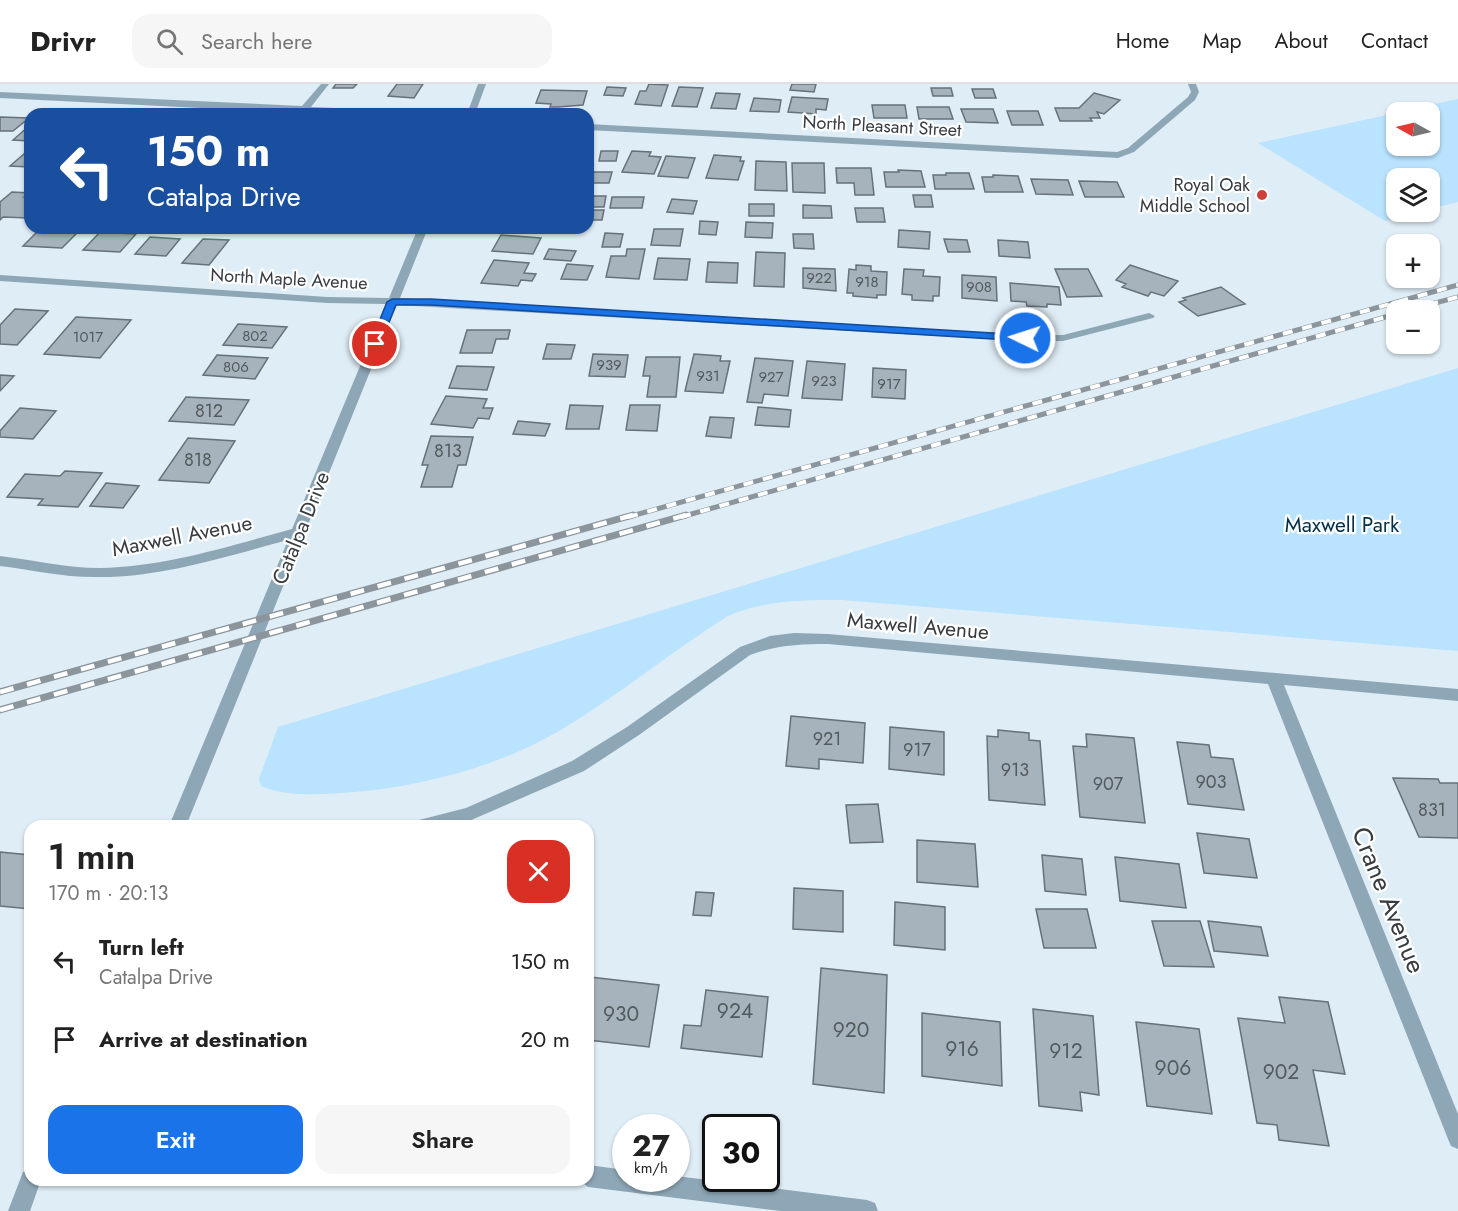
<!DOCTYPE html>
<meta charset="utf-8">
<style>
:root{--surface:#fff;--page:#f6f6f6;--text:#222;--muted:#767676;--line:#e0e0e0;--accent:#1a73e8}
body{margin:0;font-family:Jost,sans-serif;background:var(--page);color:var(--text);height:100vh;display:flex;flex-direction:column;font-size:22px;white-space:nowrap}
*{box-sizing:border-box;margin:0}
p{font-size:20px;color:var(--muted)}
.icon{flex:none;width:33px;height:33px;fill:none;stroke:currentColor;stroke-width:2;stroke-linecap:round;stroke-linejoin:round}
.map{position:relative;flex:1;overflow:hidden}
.details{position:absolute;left:24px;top:736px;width:570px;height:366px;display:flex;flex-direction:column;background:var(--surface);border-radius:18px;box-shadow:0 2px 4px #0004}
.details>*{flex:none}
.hud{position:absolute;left:24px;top:24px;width:570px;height:126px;border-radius:18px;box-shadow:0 2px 4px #0004;background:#1a4fa0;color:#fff;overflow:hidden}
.needle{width:39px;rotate:278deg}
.buttons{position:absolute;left:1386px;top:18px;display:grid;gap:12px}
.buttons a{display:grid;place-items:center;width:54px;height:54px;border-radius:12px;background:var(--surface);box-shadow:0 2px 4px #0004;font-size:30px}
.speed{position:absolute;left:612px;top:1030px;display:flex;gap:12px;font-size:30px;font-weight:700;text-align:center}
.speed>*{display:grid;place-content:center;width:78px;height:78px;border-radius:50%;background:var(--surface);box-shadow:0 2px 4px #0004;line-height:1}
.speed small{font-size:15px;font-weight:400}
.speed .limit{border:3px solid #111;border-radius:9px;background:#fff;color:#111}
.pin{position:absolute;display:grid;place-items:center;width:51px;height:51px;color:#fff;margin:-26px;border:3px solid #fff;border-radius:50%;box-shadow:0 2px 6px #0007}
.me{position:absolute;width:66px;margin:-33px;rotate:274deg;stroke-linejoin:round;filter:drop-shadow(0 0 4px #0008)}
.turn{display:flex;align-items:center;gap:21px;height:126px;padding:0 24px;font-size:27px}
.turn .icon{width:78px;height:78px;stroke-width:2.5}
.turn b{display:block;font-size:42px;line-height:51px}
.round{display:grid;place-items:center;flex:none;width:63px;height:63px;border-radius:18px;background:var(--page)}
.headline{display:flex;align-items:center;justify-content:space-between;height:102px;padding:0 24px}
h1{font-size:36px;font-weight:600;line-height:45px}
.button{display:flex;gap:12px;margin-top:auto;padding:12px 24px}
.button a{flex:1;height:69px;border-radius:18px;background:var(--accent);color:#fff;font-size:24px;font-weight:600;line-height:69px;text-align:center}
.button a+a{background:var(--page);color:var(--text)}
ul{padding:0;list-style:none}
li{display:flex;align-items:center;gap:18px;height:78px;padding:0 24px}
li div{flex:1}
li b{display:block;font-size:22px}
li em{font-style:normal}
header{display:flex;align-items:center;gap:36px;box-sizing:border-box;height:84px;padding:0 30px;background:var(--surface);border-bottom:2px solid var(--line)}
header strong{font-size:28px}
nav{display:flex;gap:33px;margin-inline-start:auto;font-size:21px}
.search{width:420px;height:54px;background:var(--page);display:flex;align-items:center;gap:15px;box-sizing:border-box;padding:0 21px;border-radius:18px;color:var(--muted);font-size:22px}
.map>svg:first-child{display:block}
</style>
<header>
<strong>Drivr</strong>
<div class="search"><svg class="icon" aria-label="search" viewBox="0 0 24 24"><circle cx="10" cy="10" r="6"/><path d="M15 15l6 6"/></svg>Search here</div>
<nav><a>Home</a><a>Map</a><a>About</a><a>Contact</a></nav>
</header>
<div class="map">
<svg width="1458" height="1127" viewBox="0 0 1458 1127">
<rect width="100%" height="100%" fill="#dfedf6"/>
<path fill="#b9e3fe" d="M1458,15V118L1430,125V94H1396V128H1421L1385,137L1258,59L1396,29V62H1430V28H1397Z
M1458,284V567L842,516C802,516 765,516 728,532C670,568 617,613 559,647C499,682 424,702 355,708C326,710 288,714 261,702L259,695L278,643Z"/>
<path fill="#a6b3bc" stroke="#66727a" stroke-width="1.5" d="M336,0H357L353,4H333Z
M397,0H423L414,14L388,12Z
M649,0L668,1L661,22L635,20L640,7H646Z
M792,0H816L814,8L790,6Z
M607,3L626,4L623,12L604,11Z
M679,3L703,4L697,23L672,22Z
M931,4H951L953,12H933Z
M972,5H993L996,14H975Z
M541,6L587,7L583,21L558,23H550L551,20L536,19Z
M716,9L740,10L736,25L711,24Z
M1094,9L1120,16L1104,30L1097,28L1100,34H1090L1092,37H1060L1055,24H1079Z
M792,13L828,15L826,26L816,25V30L788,28Z
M754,14L781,16L779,28L750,27Z
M872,21H905L907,34H874Z
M917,23H949L953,35H919Z
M961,25H993L998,39L966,38Z
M1007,27H1038L1043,41H1012Z
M0,33L29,34L13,47H0Z
M30,41V57L13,56L21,49Z
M601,67H618L616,77H599Z
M632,67L651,68L649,72L661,73L654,90L622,88Z
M24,70H30V83L10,82Z
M714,71L741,73L740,77H744L738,96L706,94Z
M666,72L695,74L688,94L658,92Z
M756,77L786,78L787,107L755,106Z
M792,79H824L825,109L793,108Z
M836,84H871L874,111H855L854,99H837Z
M898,86L921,87L925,103H886L884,88H899Z
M588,88H612L609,99H588Z
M946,89H969L974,105H935L933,91H946Z
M993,91L1018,92L1023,108H985L982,93H993Z
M1031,95L1068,96L1073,111L1036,110Z
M1079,97L1117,98L1124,113H1085Z
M12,108L29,109L24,113H30L29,134L3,133L0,136V118Z
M913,111H931L933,123H915Z
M588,112H606L604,123H588Z
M612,113H644L642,124H610Z
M672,115L697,117L693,130L667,128Z
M749,120H774V132H749Z
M803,121L831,122L832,134H803Z
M855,124H883L885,138H857Z
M588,126H604L602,136H588Z
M700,137L718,138L716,151L699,150Z
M746,138L773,139L772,154L745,153Z
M41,144H82L62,164L23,162Z
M497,144H558L557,147L496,146Z
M654,145H683L680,162L651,161Z
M899,146L930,148L929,165L898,163Z
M100,148L136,150L120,168L83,166Z
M605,149L623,150L620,163H602Z
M793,150H813L814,165L794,164Z
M501,151L541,154L533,170L492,167Z
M150,153L180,155L166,172L135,170Z
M203,155L229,156L209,181L182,179Z
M944,155L967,156L970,168H948Z
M998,156L1028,158L1030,174L999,172Z
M549,165L576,167L571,177L544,175Z
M627,165H645L639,195L606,193L611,172H626Z
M756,168L785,169L784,203L754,202Z
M658,174L690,175L687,196L654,195Z
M494,176L529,179L524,189L536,190L532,197L521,196L518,202L481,199Z
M708,178L738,179L737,199L706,198Z
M567,180L593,182L587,196L561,195Z
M856,181L871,182V187L887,188L886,211H877V214L853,212V209H847L849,185L856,186Z
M1130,181L1178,197L1164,212L1151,208L1148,212L1122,203L1126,200L1116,196Z
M803,184L835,185L836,207L803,204Z
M904,185L924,186L923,192L940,193L939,212H933V217L912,216V211L902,210Z
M1055,185H1088L1102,212L1067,213Z
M962,191L996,193L997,217L962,214Z
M1010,199L1059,203L1061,221L1047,220V223L1027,222L1026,218L1011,217Z
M1221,203L1245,220L1198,232L1179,218L1186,216L1183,214Z
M15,225L48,227L17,261L0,260V241Z
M76,233L131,236L100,274L44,270Z
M238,240L287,243L272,264L223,261Z
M467,246H510L508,255H496L492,269H460Z
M547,260L575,261L571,275H543Z
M593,270L628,271L625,293L589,292Z
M694,270L721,272L720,277H730L723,309L685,307Z
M217,271L268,274L255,295L203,291Z
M646,273H680L676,313H647L650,292H643Z
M755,274L793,277L788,312L764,310L762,319L747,318Z
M807,277L845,280L842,316L802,314Z
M457,282L494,283L487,306L449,304Z
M873,284L906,286L905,315L872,313Z
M0,291L14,292L0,307Z
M446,312L487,315L483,324H493L489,335L478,334L473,344L431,340Z
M186,313L249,316L234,341L169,337Z
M570,321L603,322L599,345H566Z
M630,321H660L657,347L626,346Z
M758,323L791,326L789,343L755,341Z
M20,324L56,327L33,355L0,353V347Z
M710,333L734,334L731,354L706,352Z
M518,337L550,340L545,352L513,350Z
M431,352L473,353L466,381H458L452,403H421L428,381H422Z
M188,354L235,357L209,399L159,396Z
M65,387L102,389L78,423L38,421L43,415L7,413L25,390L60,392Z
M106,399L139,402L123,424L90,422Z
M791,632L865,639L863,679L819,675V685L786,682Z
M890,643L944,648V691L889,685Z
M998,646L1029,649V656L1040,657L1045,721L989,716L987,652L998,653Z
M1086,650L1134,654L1145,739L1080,733L1073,662L1087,663Z
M1177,658L1209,661L1211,673L1233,675L1244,726L1188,720Z
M1393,694L1438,695L1440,699H1458V754L1419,753Z
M878,720L883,758L850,759L846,721Z
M1197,749L1249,755L1257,794L1204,789Z
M917,756L975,760L978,803L917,798Z
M0,768L30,771V825L0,822Z
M1042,771L1082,775L1086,811L1045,807Z
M1115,773L1179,780L1186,824L1120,817Z
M794,804L843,807V848L793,845Z
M696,808L714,809L711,832L693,831Z
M895,818L945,823V866L894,861Z
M1036,825H1087L1096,864H1044Z
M1152,837H1200L1214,883L1164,882Z
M1208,837L1261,843L1268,872L1214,867Z
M821,884L887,891L884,1009L813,1000Z
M590,893L659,901L649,963L588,956V904Z
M706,906L768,913L762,973L681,964L684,941L701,942Z
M1279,913L1328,918L1345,990L1313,986L1329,1062L1279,1056L1277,1041L1257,1039L1238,934L1285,939Z
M1033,925L1093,932L1099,1011L1080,1008L1082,1027L1039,1022Z
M922,929L1000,938L1002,1002L922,992Z
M1136,938L1199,945L1212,1030L1147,1022Z"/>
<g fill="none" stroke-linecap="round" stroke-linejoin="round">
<path fill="#8ea7b7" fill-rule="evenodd" d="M321,0H329L311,23L408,27L412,30L304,29L0,14V8L302,22Z
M478,0H486L475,30H467Z
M1188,0H1196L1199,8L1195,16L1134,68L1118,74L588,46V40L1117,68L1128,64L1188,13L1191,8Z
M418,144H428L400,214L1025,251H1063L1149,229L1155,232L1153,234L1063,257H1025L397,221L186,742H169L288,456C227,472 164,493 100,493C66,494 33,486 0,482V472C33,476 66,484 100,484C165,483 230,462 292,445L386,220L327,219L0,197V191L327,213L389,214Z
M794,549L828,550L1458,605V617L1284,601L1458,1030V1065L1451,1062L1448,1055L1268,600L828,560C800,560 777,561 750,571L639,651L584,687L469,737L448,742H413L415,737L466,724L572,677L627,643L740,563L770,552Z
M588,1081L626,1086V1095H676V1092L867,1116L875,1119L878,1127H781L588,1103L579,1096H588Z
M30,1086V1096H41L30,1127H8L23,1088Z"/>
<defs>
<path id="rail-far1" d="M1409,226L1458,213
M628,433L1458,201
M681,433L1396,230"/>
<path id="rail" d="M0,608L633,431
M0,626L686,431"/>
</defs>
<use href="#rail-far1" stroke="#8b959b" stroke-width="5"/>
<use href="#rail" stroke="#8b959b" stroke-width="7"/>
<use href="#rail-far1" stroke="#fff" stroke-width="4" stroke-dasharray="10" stroke-linecap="butt"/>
<use href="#rail" stroke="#fff" stroke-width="4.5" stroke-dasharray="14" stroke-linecap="butt"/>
</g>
<path fill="#1a73e8" stroke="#114b97" stroke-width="1.5" d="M392,215H431L1025,251L1030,254L1025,257L431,221H396L380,260L371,262L370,260L387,218Z"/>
<circle fill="#ce3f3c" stroke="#fff" stroke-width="2" cx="1262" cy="111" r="6"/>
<g text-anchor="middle" stroke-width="4.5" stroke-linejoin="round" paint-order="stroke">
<g font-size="15" fill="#525a5e">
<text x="819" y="199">922</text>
<text x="867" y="203">918</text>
<text x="979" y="208">908</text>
<text x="255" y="257">802</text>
<text x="88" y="258">1017</text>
<text x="609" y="286">939</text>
<text x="236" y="288">806</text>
<text x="708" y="297">931</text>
<text x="771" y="298">927</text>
<text x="824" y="302">923</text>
<text x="889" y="305">917</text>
</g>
<g font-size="18" fill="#363c3f" stroke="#fff">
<text transform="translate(882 42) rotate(3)" y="6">North Pleasant Street</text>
<text transform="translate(289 195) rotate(3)" y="6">North Maple Avenue</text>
</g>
<g font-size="18" fill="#363c3f" stroke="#fff" text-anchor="end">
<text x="1250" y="107">Royal Oak<tspan x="1250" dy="21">Middle School</tspan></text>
</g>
<g font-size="18" fill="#525a5e">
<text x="209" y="333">812</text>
<text x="448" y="373">813</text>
<text x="198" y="382">818</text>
<text x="827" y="661">921</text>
<text x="917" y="672">917</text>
<text x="1015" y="692">913</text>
<text x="1211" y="704">903</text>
<text x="1108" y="706">907</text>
<text x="1432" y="732">831</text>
</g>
<g font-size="21" fill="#00314a" stroke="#fff">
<text x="1342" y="448">Maxwell Park</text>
</g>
<g font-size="21" fill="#363c3f" stroke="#fff">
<text transform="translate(301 444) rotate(-68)" y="7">Catalpa Drive</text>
<text transform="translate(182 452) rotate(-11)" y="7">Maxwell Avenue</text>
<text transform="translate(918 542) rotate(5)" y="7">Maxwell Avenue</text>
</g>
<g font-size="21" fill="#525a5e">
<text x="735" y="934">924</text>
<text x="621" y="937">930</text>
<text x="851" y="953">920</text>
<text x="962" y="972">916</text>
<text x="1066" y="974">912</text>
<text x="1173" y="991">906</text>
<text x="1281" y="995">902</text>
</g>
<g font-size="26" fill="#363c3f" stroke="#fff">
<text transform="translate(1389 816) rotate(68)" y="9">Crane Avenue</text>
</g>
</g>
</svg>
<div class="buttons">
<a><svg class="needle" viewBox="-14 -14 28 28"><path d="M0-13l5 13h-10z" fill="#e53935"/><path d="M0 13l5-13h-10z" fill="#767676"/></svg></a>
<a><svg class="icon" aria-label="layers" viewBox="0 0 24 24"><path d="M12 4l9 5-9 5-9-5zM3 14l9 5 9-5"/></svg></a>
<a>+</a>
<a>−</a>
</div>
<div class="speed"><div>27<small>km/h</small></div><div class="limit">30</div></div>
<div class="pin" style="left:375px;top:260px;background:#d93025"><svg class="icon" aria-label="arrive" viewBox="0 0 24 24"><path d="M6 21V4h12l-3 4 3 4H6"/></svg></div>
<svg class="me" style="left:1025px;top:254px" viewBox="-20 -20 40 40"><circle r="17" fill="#1a73e8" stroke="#fff" stroke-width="3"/><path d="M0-11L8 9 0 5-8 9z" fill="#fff"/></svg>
<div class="hud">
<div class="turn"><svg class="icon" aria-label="left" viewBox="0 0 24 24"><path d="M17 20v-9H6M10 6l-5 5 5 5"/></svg><div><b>150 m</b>Catalpa Drive</div></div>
</div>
<section class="details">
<div class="headline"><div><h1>1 min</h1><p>170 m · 20:13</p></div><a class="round" style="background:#d93025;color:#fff"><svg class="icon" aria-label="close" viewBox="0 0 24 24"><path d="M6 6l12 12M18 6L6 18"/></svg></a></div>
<ul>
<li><svg class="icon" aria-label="left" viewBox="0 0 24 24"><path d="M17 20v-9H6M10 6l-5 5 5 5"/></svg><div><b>Turn left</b><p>Catalpa Drive</p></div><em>150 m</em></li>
<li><svg class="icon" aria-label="arrive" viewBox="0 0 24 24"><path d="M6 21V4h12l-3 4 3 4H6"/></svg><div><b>Arrive at destination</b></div><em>20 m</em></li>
</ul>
<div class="button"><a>Exit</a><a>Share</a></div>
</section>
</div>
